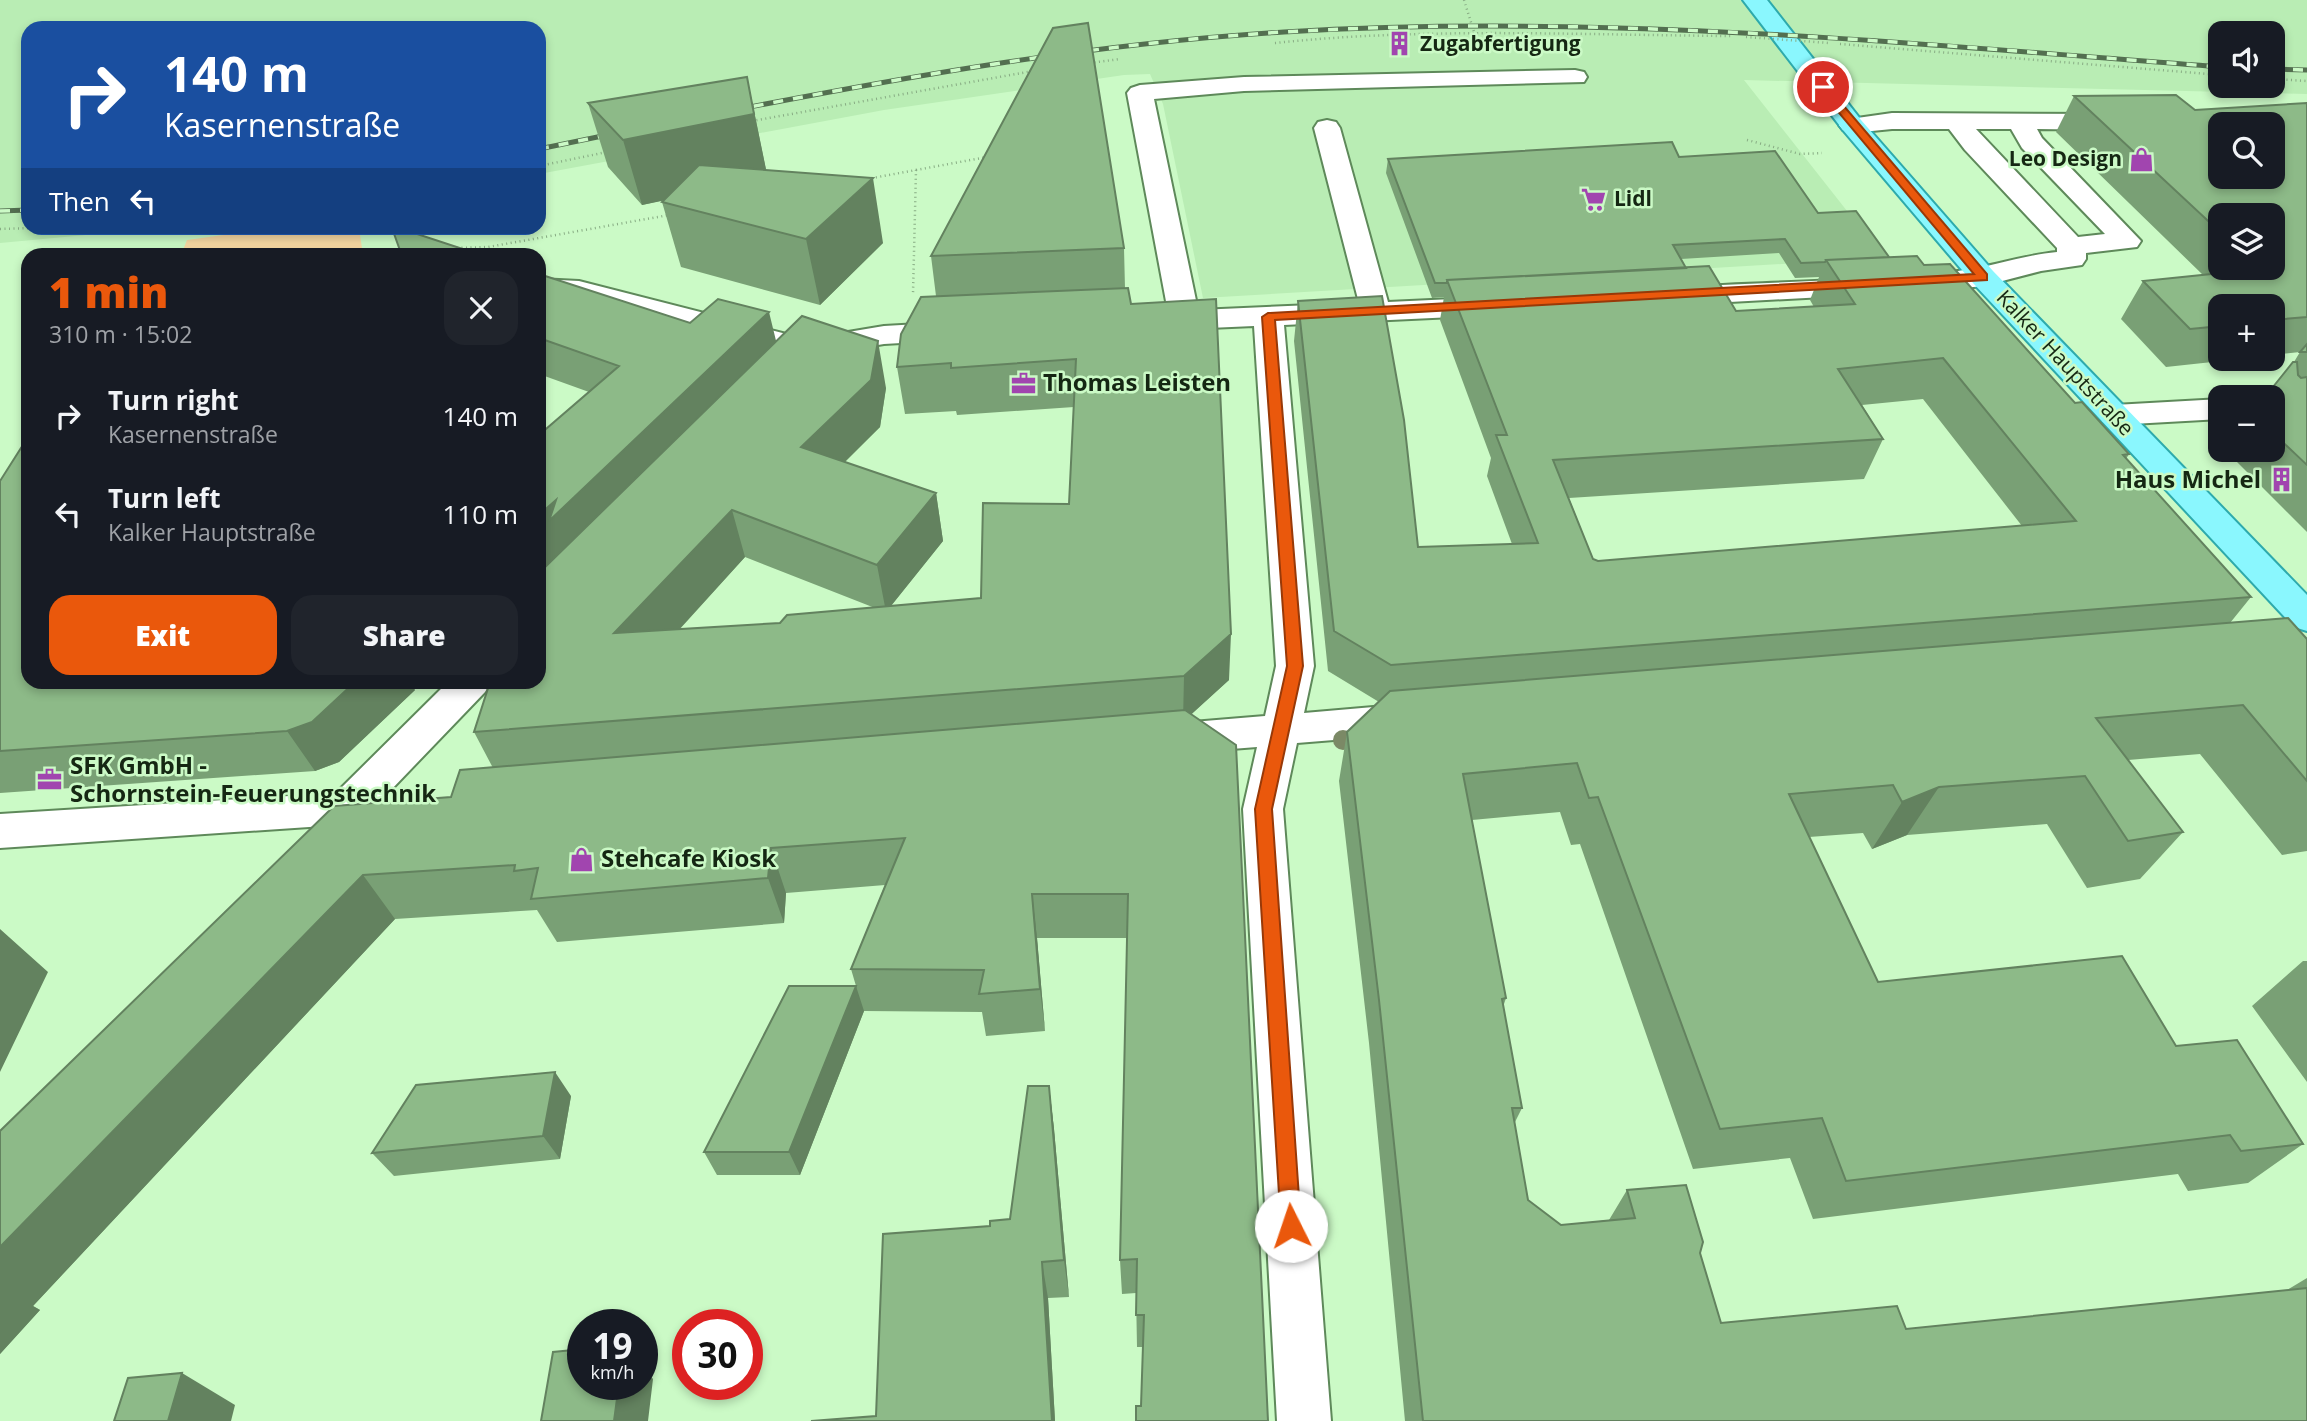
<!DOCTYPE html>
<meta charset="utf-8">
<style>
:root{--surface:#171b24;--page:#20242c;--text:#f1f3f6;--muted:#9ea1a6;--accent:#ea580c}
body{margin:0;font-family:"Open Sans",sans-serif;background:var(--page);color:var(--text);height:100vh;display:flex;flex-direction:column;font-size:26px;white-space:nowrap}
*{box-sizing:border-box;margin:0}
p{font-size:23px;color:var(--muted)}
.icon{flex:none;width:38px;height:38px;fill:none;stroke:currentColor;stroke-width:2;stroke-linecap:round;stroke-linejoin:round}
.map{position:relative;flex:1;overflow:hidden}
.sheet{position:absolute;left:21px;top:248px;width:525px;height:441px;display:flex;flex-direction:column;background:var(--surface);border-radius:21px;box-shadow:0 4px 10px #0003}
.sheet>*{flex:none}
.banner{position:absolute;left:21px;top:21px;width:525px;height:214px;border-radius:21px;box-shadow:0 4px 10px #0003;background:#1a4fa0;color:#fff;overflow:hidden}
.controls{position:absolute;left:2208px;top:21px;display:grid;gap:14px}
.controls a{display:grid;place-items:center;width:77px;height:77px;border-radius:14px;background:var(--surface);box-shadow:0 4px 10px #0003;font-size:35px}
.speed{position:absolute;left:567px;top:1309px;display:flex;gap:14px;font-size:35px;font-weight:700;text-align:center}
.speed>*{display:grid;place-content:center;width:91px;height:91px;border-radius:50%;background:var(--surface);box-shadow:0 4px 10px #0003;line-height:1}
.speed small{font-size:18px;font-weight:400}
.speed .limit{border:10px solid #d22;background:#fff;color:#111}
.pin{position:absolute;display:grid;place-items:center;width:60px;height:60px;color:#fff;margin:-30px;border:4px solid #fff;border-radius:50%;box-shadow:0 2px 7px #0007}
.me{position:absolute;width:77px;margin:-38px;rotate:356deg;stroke-linejoin:round;filter:drop-shadow(0 0 5px #0008)}
.turn{display:flex;align-items:center;gap:24px;height:147px;padding:0 28px;font-size:32px}
.turn .icon{width:91px;height:91px;stroke-width:2.5}
.turn b{display:block;font-size:49px;line-height:60px}
.then{display:flex;align-items:center;height:66px;padding:0 28px;background:#0003;gap:14px;font-size:26px}
.round{display:grid;place-items:center;flex:none;width:74px;height:74px;border-radius:21px;background:var(--page)}
.summary{display:flex;align-items:center;justify-content:space-between;height:119px;padding:0 28px}
h1{font-size:42px;font-weight:800;line-height:52px;color:var(--accent)}
.primary-button{display:flex;gap:14px;margin-top:auto;padding:14px 28px}
.primary-button a{flex:1;height:80px;border-radius:21px;background:var(--accent);color:#fff;font-size:28px;font-weight:800;line-height:80px;text-align:center}
.primary-button a+a{background:var(--page);color:var(--text)}
ul{padding:0;list-style:none}
li{display:flex;align-items:center;gap:21px;height:98px;padding:0 28px}
li div{flex:1}
li b{display:block;font-size:26px}
li em{font-style:normal}
.map>svg:first-child{display:block}
</style>
<div class="map">
<svg width="2307" height="1421" viewBox="0 0 2307 1421">
<rect width="100%" height="100%" fill="#cbfac6"/>
<path fill="#b9edb4" fill-rule="evenodd" d="M0,0H2307V94L1744,80L1884,258L1203,298L1163,104L1150,74L1124,75L884,110L539,174V28H28V228H161L0,243ZM2221,33H2273V86H2221Z"/>
<path fill="#f7d9a3" d="M275,228H359L363,255H181L187,240Z"/>
<g fill="none" stroke-linecap="round" stroke-linejoin="round">
<defs>
<path id="minor" d="M1575,70L1584,72L1587,77L1584,82L1244,91L1154,99L1198,310L1359,303L1314,128L1318,122L1327,120L1336,122L1340,128L1388,302L1496,297L1507,300L1511,306L1507,312L1496,315L1284,325L1314,666L1304,713L1408,704L1422,708L1427,719L1422,730L1408,734L1297,743L1283,809L1331,1421H1277L1243,809L1257,747L1168,754L1154,750L1148,739L1154,728L1168,724L1265,716L1276,666L1254,326L1164,330L1153,327L1149,321L1153,315L1168,312L1127,93L1131,88L1140,85L1244,77Z
M1892,113L2112,114L2121,117L2125,122L2121,127L2112,130L2037,129L2042,138L2141,241L2137,247L2086,253V259L2082,265L2041,271L1983,286L1936,291L1675,305L1665,302L1660,296L1665,290L1675,287C1769,282 1864,281 1958,271C1992,267 2023,255 2057,252V248L1965,150L1949,129H1892L1852,133L1843,130L1839,125L1843,120ZM1976,129H2011L2022,148L2105,234L2078,237Z
M539,279L579,281L806,339L884,326L954,322L965,325L969,331L965,337L954,340L884,344L806,357L579,299L539,297Z
M2221,399V419L2114,425L2103,422L2098,415L2103,408L2114,405Z
M448,682H491L485,692L389,792L397,794L403,806L397,818L383,822L357,824L339,833L324,826L0,848V814L336,793Z"/>
<path id="major" d="M1743,0H1767L1861,120L1993,271L2307,595V631L2294,627L1973,283L1843,130Z"/>
</defs>
<use href="#minor" stroke="#5e895a" stroke-width="4"/>
<use href="#major" stroke="#2eaaac" stroke-width="4"/>
<path stroke="#88ac84" stroke-width="2.5" stroke-dasharray="1 3.5" stroke-linecap="butt" d="M1464,0L1475,35
M1275,43C1426,27 1580,35 1731,36
M1840,44L2221,75
M1090,63L1120,59
M2273,79L2307,81
M752,121L1033,71
M1747,140L1800,154L1822,153
M539,166L607,152
M916,170L987,157
M867,179L916,170L913,294
M0,229L35,228
M457,248L488,247L669,215
M257,253L403,249"/>
<use href="#minor" fill="#fff" fill-rule="evenodd"/>
<use href="#major" fill="#8af7fe" fill-rule="evenodd"/>
<defs>
<path id="rail" d="M2273,69L2307,70
M734,110C916,75 1098,43 1284,32C1600,13 1906,43 2221,67
M539,149L617,133
M0,211L28,210"/>
</defs>
<use href="#rail" stroke="#536f50" stroke-width="5"/>
<use href="#rail" stroke="#cbfac6" stroke-width="3.5" stroke-dasharray="10" stroke-linecap="butt"/>
<path stroke="#88ac84" stroke-width="2.5" stroke-dasharray="1 3.5" stroke-linecap="butt" d="M1746,37L1829,43"/>
</g>
<circle fill="#7b8966" cx="1343" cy="740" r="10"/>
<path fill="#79a075" fill-rule="evenodd" d="M747,77L766,170L883,243L820,305L681,267L662,202L664,200L642,205L608,167L588,103Z
M2074,96L2195,110L2307,103V532L2226,451L2227,450H2273V397L2300,352L2273,355V306H2221V359H2240L2166,367L2121,319L2143,281L2203,275L2056,132ZM2221,215L2273,268H2221Z
M1679,157L1818,213L1889,257L1924,265L2075,403L2129,454L2126,459L2251,597L2230,623L2307,639V851L2282,855L2200,754L2128,760L2183,832L2140,879L2087,888L2047,824L1907,835L1872,849L1863,833L1809,837L1878,982L2176,1046L2303,1144L2248,1183L2188,1191L2178,1174L1813,1219L1790,1158L1693,1169L1580,844L1571,845L1560,812L1472,820L1506,998L1503,1007L1522,1108L1514,1124L1528,1200L1561,1225L1609,1220L1627,1190L1700,1253L1721,1323L1906,1329L2287,1290L2307,1278V1421H1405L1369,1043L1339,781L1347,732L1379,702L1328,671L1294,341L1298,301L1418,547L1512,544L1487,476L1491,458L1440,320L1444,297L1432,298L1386,173L1388,159ZM1779,253L1795,278L1819,277L1810,300L1814,307L1736,311L1686,268L1681,259ZM1923,399L2022,526L1598,561L1593,559L1569,498L1864,479L1883,439L1862,405Z
M1124,248L1125,288L1131,304L1229,680L1191,714L1141,1406L1143,1347H1137L1136,1293L1122,1294L1120,1260L1127,938H1037L1045,1031L986,1036L982,1012L864,1011L800,1175H717L704,1152L856,986L851,969L885,885L786,893L784,923L557,942L537,910L395,919L33,1306L40,1310L0,1354V1131L451,797L493,768L474,732L589,392L539,374V274L690,323L776,342L886,388L880,427L845,462L936,493L943,541L891,606L981,598L1069,504L1074,407L957,415L956,411L905,414L897,367L936,296L931,256ZM745,557L875,608L780,623L679,630Z
M0,481L28,682L415,690L339,762L315,771L0,793Z
M2303,961H2307V1082L2252,1006Z
M1049,1086L1054,1129L1069,1297L1048,1298L1055,1421H811L876,1416L1010,1219Z
M571,1096L560,1159L394,1176L372,1153Z"/>
<path fill="#63825f" d="M747,77L768,179L642,205L623,140Z
M873,178L883,243L820,305L806,239Z
M769,312L779,353L539,573V515Z
M878,341L886,388L880,427L812,494L801,447Z
M936,493L943,541L886,612L877,565Z
M732,510L745,557L633,680L614,633Z
M1231,634L1229,680L1183,722L1184,676Z
M355,682H411L415,690L339,762L315,771L287,731Z
M1939,787L1907,835L1872,849L1902,802Z
M771,848L786,893L784,923L768,878Z
M363,875L395,919L33,1306L40,1310L0,1354V1247Z
M1032,894L1037,938L1045,1031L1040,989Z
M0,929L48,972L0,1072Z
M856,986L864,1011L800,1175L789,1152Z
M555,1072L571,1096L560,1159L543,1136Z
M1049,1086L1054,1129L1069,1297L1064,1260Z
M1042,1262L1048,1298L1055,1421H1052Z
M642,1366L653,1379L648,1421H614L619,1384H642Z
M182,1373L235,1405L231,1421H168Z"/>
<path fill="#8dba88" stroke="#63825f" stroke-width="2" fill-rule="evenodd" d="M1088,23L1124,248L931,256L1053,28Z
M747,77L754,114L623,140L588,103Z
M2176,95L2195,110L2307,103V317L2273,320V306H2221V326L2190,329L2143,281L2260,269L2258,268H2273V215H2221V233L2074,96ZM2221,124H2273V177H2221Z
M1672,142L1679,157L1775,151L1818,213L1856,211L1889,257L1826,260L1825,262L1801,263L1785,239L1673,245L1686,268L1447,280V283H1435L1388,159Z
M699,165L873,178L806,239L662,202Z
M392,228H399L484,256H402Z
M1917,256L1924,265L1950,264L2075,403L2082,402L2129,454L2123,455L2251,597L1391,665L1334,631L1298,301L1382,296L1404,420L1418,547L1538,543L1496,435H1507L1447,280L1709,266L1736,311L1855,304L1826,260ZM1943,358L2076,521L1598,561L1593,559L1553,460L1883,439L1838,369Z
M539,274L690,323L718,299L769,312L549,521L556,500L539,515V435L619,366L539,338Z
M1128,288L1131,304L1216,299L1231,634L1184,676L474,732L490,682H539V573L802,316L878,341L871,380L801,447L936,493L877,565L732,510L614,633L780,623L787,615L981,598L983,503L1069,504L1076,359L951,368V363L897,367L901,334L921,297Z
M2307,344V352H2300Z
M2293,362H2297L2298,375L2301,378L2307,377V465L2273,433V397H2265Z
M28,437V682H355L312,722L287,731L0,751V481Z
M2288,618L2307,639V781L2243,705L2096,718L2183,832L2128,841L2085,776L1939,787L1902,802L1893,785L1789,794L1878,982L2122,956L2176,1046L2237,1040L2303,1144L2241,1151L2230,1135L1846,1181L1822,1118L1720,1129L1598,797L1589,798L1577,763L1463,774L1506,998L1502,999L1522,1108H1512L1528,1200L1561,1225L1635,1218L1627,1190L1686,1185L1703,1242L1700,1253L1721,1323L1897,1306L1906,1329L2307,1288V1421H1423L1379,1000L1347,732L1390,691Z
M1185,710L1236,745L1268,1421H1136V1406H1141L1144,1315H1136L1137,1259L1120,1260L1128,894H1032L1040,989L979,994L984,970L851,969L905,838L771,848L768,878L531,899L538,868L514,871L515,865L363,875L0,1247V1131L334,806L451,797L460,770Z
M789,986H856L789,1152H704Z
M555,1072L543,1136L372,1153L416,1085Z
M1028,1086H1049L1064,1260L1042,1262L1052,1421H811L876,1416L883,1234L990,1226V1221L1010,1219Z
M583,1349V1384H619L614,1421H541L553,1352Z
M182,1373L168,1421H114L128,1378Z"/>
<path fill="#ea580c" stroke="#983908" stroke-width="2" d="M1819,85H1826L1987,274V280L1275,320L1303,666L1272,809L1301,1226L1298,1233L1291,1236L1284,1233L1281,1226L1255,809L1287,666L1262,317L1268,313L1974,274L1819,89Z"/>
<defs>
<symbol id="building-bare" viewBox="-9 -9 18 18"><path d="M-4-6H4V6H1V3H-1V6H-4ZM-2.5-4.3h1.7v1.8h-1.7ZM.8-4.3h1.7v1.8H.8ZM-2.5-1h1.7V.8h-1.7ZM.8-1h1.7V.8H.8Z" fill="#a145af" stroke="#cbfac6" stroke-width="2.5" paint-order="stroke"/></symbol>
<symbol id="shop-bare" viewBox="-9 -9 18 18"><path d="M-5-2.5h2.3a2.7 3.5 0 0 1 5.4 0H5L5.5 6h-11ZM-1.5-2.5h3a1.5 2.3 0 0 0-3 0Z" fill="#a145af" stroke="#cbfac6" stroke-width="2.5" paint-order="stroke"/></symbol>
<symbol id="supermarket-bare" viewBox="-9 -9 18 18"><path d="M-6-5.5h2.5l.6 2H6L4.5 2H-2.5L-4.4-4H-6ZM-1.5 3.2a1.3 1.3 0 1 0 .1 0ZM3 3.2a1.3 1.3 0 1 0 .1 0Z" fill="#a145af" stroke="#cbfac6" stroke-width="2.5" paint-order="stroke"/></symbol>
<symbol id="office-bare" viewBox="-9 -9 18 18"><path d="M-6-3h4V-5.5h4V-3h4V5H-6ZM-1-4.5V-3h2v-1.5ZM-6 0V1H6V0Z" fill="#a145af" stroke="#cbfac6" stroke-width="2.5" paint-order="stroke"/></symbol>
</defs>
<g fill-rule="evenodd">
<use href="#building-bare" x="1382" y="26" width="35" height="35"/>
<use href="#shop-bare" x="2124" y="142" width="35" height="35"/>
<use href="#supermarket-bare" x="1576" y="182" width="35" height="35"/>
<use href="#office-bare" x="1006" y="366" width="35" height="35"/>
<use href="#building-bare" x="2264" y="462" width="35" height="35"/>
<use href="#office-bare" x="32" y="762" width="35" height="35"/>
<use href="#shop-bare" x="564" y="842" width="35" height="35"/>
</g>
<g text-anchor="middle" stroke-width="5" stroke-linejoin="round" paint-order="stroke">
<g font-size="21" font-weight="bold" fill="#152713" stroke="#cbfac6" text-anchor="start">
<text x="1420" y="51">Zugabfertigung</text>
<text x="2122" y="166" text-anchor="end">Leo Design</text>
<text x="1614" y="206">Lidl</text>
</g>
<g font-size="21" fill="#152713" stroke="#cbfac6">
<text transform="translate(2065 363) rotate(47)" y="7">Kalker Hauptstraße</text>
</g>
<g font-size="24" font-weight="bold" fill="#152713" stroke="#cbfac6" text-anchor="start">
<text x="1043" y="391">Thomas Leisten</text>
<text x="2261" y="488" text-anchor="end">Haus Michel</text>
<text x="70" y="774">SFK GmbH -<tspan x="70" dy="28">Schornstein-Feuerungstechnik</tspan></text>
<text x="601" y="867">Stehcafe Kiosk</text>
</g>
</g>
</svg>
<div class="controls">
<a><svg class="icon" aria-label="sound" viewBox="0 0 24 24"><path d="M4 9h4l5-4v14l-5-4H4zM17 9q2 3 0 6"/></svg></a>
<a><svg class="icon" aria-label="search" viewBox="0 0 24 24"><circle cx="10" cy="10" r="6"/><path d="M15 15l6 6"/></svg></a>
<a><svg class="icon" aria-label="layers" viewBox="0 0 24 24"><path d="M12 4l9 5-9 5-9-5zM3 14l9 5 9-5"/></svg></a>
<a>+</a>
<a>−</a>
</div>
<div class="speed"><div>19<small>km/h</small></div><div class="limit">30</div></div>
<div class="pin" style="left:1823px;top:87px;background:#d93025"><svg class="icon" aria-label="arrive" viewBox="0 0 24 24"><path d="M6 21V4h12l-3 4 3 4H6"/></svg></div>
<svg class="me" style="left:1291px;top:1226px" viewBox="-20 -20 40 40"><circle r="19" fill="#fff"/><path d="M0-13L10 11 0 6-10 11z" fill="#ea580c"/></svg>
<div class="banner">
<div class="turn"><svg class="icon" aria-label="right" viewBox="0 0 24 24"><path d="M7 20v-9h11M14 6l5 5-5 5"/></svg><div><b>140 m</b>Kasernenstraße</div></div>
<div class="then">Then<svg class="icon" aria-label="left" viewBox="0 0 24 24"><path d="M17 20v-9H6M10 6l-5 5 5 5"/></svg></div>
</div>
<section class="sheet">
<div class="summary"><div><h1>1 min</h1><p>310 m · 15:02</p></div><a class="round"><svg class="icon" aria-label="close" viewBox="0 0 24 24"><path d="M6 6l12 12M18 6L6 18"/></svg></a></div>
<ul>
<li><svg class="icon" aria-label="right" viewBox="0 0 24 24"><path d="M7 20v-9h11M14 6l5 5-5 5"/></svg><div><b>Turn right</b><p>Kasernenstraße</p></div><em>140 m</em></li>
<li><svg class="icon" aria-label="left" viewBox="0 0 24 24"><path d="M17 20v-9H6M10 6l-5 5 5 5"/></svg><div><b>Turn left</b><p>Kalker Hauptstraße</p></div><em>110 m</em></li>
</ul>
<div class="primary-button"><a>Exit</a><a>Share</a></div>
</section>
</div>
